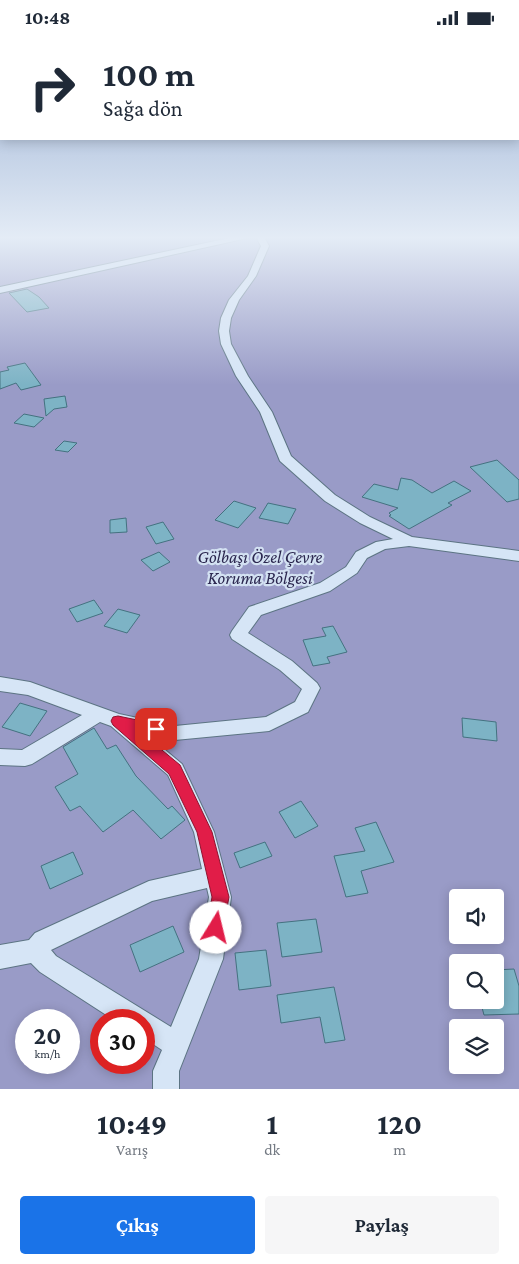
<!DOCTYPE html>
<html lang="tr">
<meta charset="utf-8">
<style>
:root{--surface:#fff;--page:#f6f6f7;--text:#1f2937;--muted:#747a83;--accent:#1a73e8}
body{margin:0;font-family:"Crimson Pro",serif;background:var(--page);color:var(--text);height:100vh;display:flex;flex-direction:column;font-size:19px;white-space:nowrap}
*{box-sizing:border-box;margin:0}
p{font-size:16px;color:var(--muted)}
.icon{flex:none;width:28px;height:28px;fill:none;stroke:currentColor;stroke-width:2;stroke-linecap:round;stroke-linejoin:round}
.map{position:relative;height:1054px;overflow:hidden}
.drawer{display:flex;flex-direction:column;background:var(--surface);flex:1}
.drawer>*{flex:none}
.top-card{position:absolute;left:0px;top:0px;width:520px;height:105px;box-shadow:0 2px 12px #0003;background:#fff;color:var(--text);overflow:hidden}
.tools{position:absolute;left:449px;top:854px;display:grid;gap:10px}
.tools a{display:grid;place-items:center;width:55px;height:55px;border-radius:5px;background:var(--surface);box-shadow:0 2px 12px #0003;font-size:25px}
.speed{position:absolute;left:15px;top:974px;display:flex;gap:10px;font-size:25px;font-weight:700;text-align:center}
.speed>*{display:grid;place-content:center;width:65px;height:65px;border-radius:50%;background:var(--surface);box-shadow:0 2px 12px #0003;line-height:1}
.speed small{font-size:12px;font-weight:400}
.speed .limit{border:8px solid #d22;background:#fff;color:#111}
.pin{position:absolute;display:grid;place-items:center;width:42px;height:42px;color:#fff;margin:-21px;border-radius:10px;box-shadow:0 2px 8px #0006}
.me{position:absolute;width:55px;margin:-28px;rotate:9deg;stroke-linejoin:round;filter:drop-shadow(0 0 4px #0008)}
.turn{display:flex;align-items:center;gap:18px;height:105px;padding:0 20px;font-size:22px}
.turn .icon{width:65px;height:65px;stroke-width:2.5}
.turn b{display:block;font-size:35px;line-height:42px}
.eta{display:flex;justify-content:space-evenly;align-items:center;height:85px;text-align:center}
.eta b{font-size:30px;font-weight:700;line-height:35px}
.button{display:flex;gap:10px;margin-top:auto;padding:10px 20px}
.button a{flex:1;height:58px;border-radius:5px;background:var(--accent);color:#fff;font-size:20px;font-weight:700;line-height:58px;text-align:center}
.button a+a{background:var(--page);color:var(--text)}
.status{display:flex;justify-content:space-between;align-items:center;height:35px;padding:0 25px;background:var(--surface);direction:ltr}
.status svg{height:14px;fill:currentColor}
.map>svg:first-child{display:block}
</style>
<div class="status"><b>10:48</b><svg viewBox="0 0 49 12"><path d="M0 12V9h3v3zM5 12V6h3v6zM10 12V3h3v9zM15 12V0h3v12zM26 1h20v11H26zM47 4h2v5h-2z"/></svg></div>
<div class="map">
<svg width="519" height="1054" viewBox="0 0 519 1054">
<rect width="100%" height="100%" fill="#c4d5ea"/>
<path fill="#999bc7" fill-rule="evenodd" d="M0,202H519V1054H0ZM458,862H495V900H458ZM458,928H495V965H458ZM26,985H69V1028H26ZM101,985H144V1028H101ZM458,992H495V1030H458Z"/>
<path fill="#7db3c5" stroke="#447280" d="M27,254L39,262L49,273L27,277L9,258Z
M25,328L41,350L21,355L16,348L0,354V337L9,335L7,332Z
M65,361L67,372L54,374L46,381L44,364Z
M24,379L44,383L34,392L14,388Z
M64,406L77,408L68,417L55,415Z
M497,425L519,445V464L507,467L470,432Z
M401,443L412,445L432,458L454,446L471,456L448,468L452,470L409,494L389,481L391,480L389,478L398,473L362,462L374,449L398,455Z
M234,466L256,473L238,493L215,485Z
M268,468L296,474L288,489L259,483Z
M126,483L127,497L110,498V485Z
M163,487L174,504L156,509L146,492Z
M159,517L170,527L153,536L141,525Z
M94,565L103,578L77,587L69,574Z
M118,574L140,580L127,598L104,591Z
M333,591L347,617L327,622L330,628L313,631L303,605L326,601L322,593Z
M20,668L47,676L30,701L2,692Z
M462,683L496,687L497,706L463,702Z
M94,693L107,714L116,710L136,741L168,774L172,771L185,785L161,804L133,775L103,797L80,771L70,776L55,752L78,739L63,712Z
M301,766L318,791L295,803L279,777Z
M376,787L394,827L361,836L368,858L346,862L334,821L365,816L355,793Z
M265,807L272,821L240,833L234,818Z
M73,817L83,839L50,854L41,831Z
M316,884L322,917L282,922L277,888Z
M173,891L184,917L140,937L130,910Z
M266,915L271,951L239,955L235,918Z
M514,934L519,951V979L484,980L480,965H495V935Z
M334,952L345,1005L325,1008L320,982L281,988L277,960Z"/>
<g fill="none" stroke-linecap="round" stroke-linejoin="round">
<defs>
<path id="minor" d="M234,202H252L0,258V252Z
M256,202H264L269,211L256,241L239,265L231,283L229,296L231,309L248,341L272,377L291,421L335,460L370,482L412,502L519,516V526L409,511L385,514L367,523L357,538L330,556L261,580L248,598L292,626L317,648L320,653L308,677L269,696L175,705L146,699L182,729L214,797L231,862L223,924L179,1036V1054H153V1036L162,1015L144,1003V985H114L40,937L31,928L0,934V910L29,905L35,898L149,846L202,834L194,797L168,740L111,691L100,687L32,729L25,731L0,730V714L22,715L82,680L28,660L0,656V642L30,647L119,679L175,691L266,682L295,667L302,654L280,635L232,604L230,600L232,596L249,572L320,548L346,532L356,517L376,507L393,504L360,488L325,466L280,426L260,377L236,341L221,309L219,296L221,283L229,265L248,241L261,211ZM207,853L209,862L199,924L171,992L56,921L51,915L152,866Z"/>
</defs>
<use href="#minor" stroke="#5c7483" stroke-width="2"/>
<use href="#minor" fill="#d6e5f6" fill-rule="evenodd"/>
</g>
<linearGradient id="sky" x2="0" y2="1"><stop stop-color="#97aed2"/><stop offset="0.58" stop-color="#e4ecf6"/><stop offset="1" stop-color="#e4ecf6" stop-opacity="0"/></linearGradient>
<rect width="519" height="350" fill="url(#sky)"/>
<path fill="#e11d48" stroke="#92132f" d="M118,681L161,690L163,694L161,698L156,700L139,696L180,730L212,797L229,862L222,899L216,902L210,899L207,893L212,862L197,797L169,739L113,690L111,686L113,682Z"/>
<g text-anchor="middle" stroke-width="4.5" stroke-linejoin="round" paint-order="stroke">
<g font-size="18" font-style="italic" fill="#2b274f" stroke="#d3e1f2">
<text x="260" y="528">Gölbaşı Özel Çevre<tspan x="260" dy="21">Koruma Bölgesi</tspan></text>
</g>
</g>
</svg>
<div class="tools">
<a><svg class="icon" aria-label="sound" viewBox="0 0 24 24"><path d="M4 9h4l5-4v14l-5-4H4zM17 9q2 3 0 6"/></svg></a>
<a><svg class="icon" aria-label="search" viewBox="0 0 24 24"><circle cx="10" cy="10" r="6"/><path d="M15 15l6 6"/></svg></a>
<a><svg class="icon" aria-label="layers" viewBox="0 0 24 24"><path d="M12 4l9 5-9 5-9-5zM3 14l9 5 9-5"/></svg></a>
</div>
<div class="speed"><div>20<small>km/h</small></div><div class="limit">30</div></div>
<div class="pin" style="left:156px;top:694px;background:#d93025"><svg class="icon" aria-label="arrive" viewBox="0 0 24 24"><path d="M6 21V4h12l-3 4 3 4H6"/></svg></div>
<svg class="me" style="left:216px;top:893px" viewBox="-20 -20 40 40"><circle r="19" fill="#fff"/><path d="M0-13L10 11 0 6-10 11z" fill="#e11d48"/></svg>
<div class="top-card">
<div class="turn"><svg class="icon" aria-label="right" viewBox="0 0 24 24"><path d="M7 20v-9h11M14 6l5 5-5 5"/></svg><div><b>100 m</b>Sağa dön</div></div>
</div>
</div>
<section class="drawer">
<div class="eta">
<div><b>10:49</b><p>Varış</p></div>
<div><b>1</b><p>dk</p></div>
<div><b>120</b><p>m</p></div>
</div>
<div class="button"><a>Çıkış</a><a>Paylaş</a></div>
</section>
